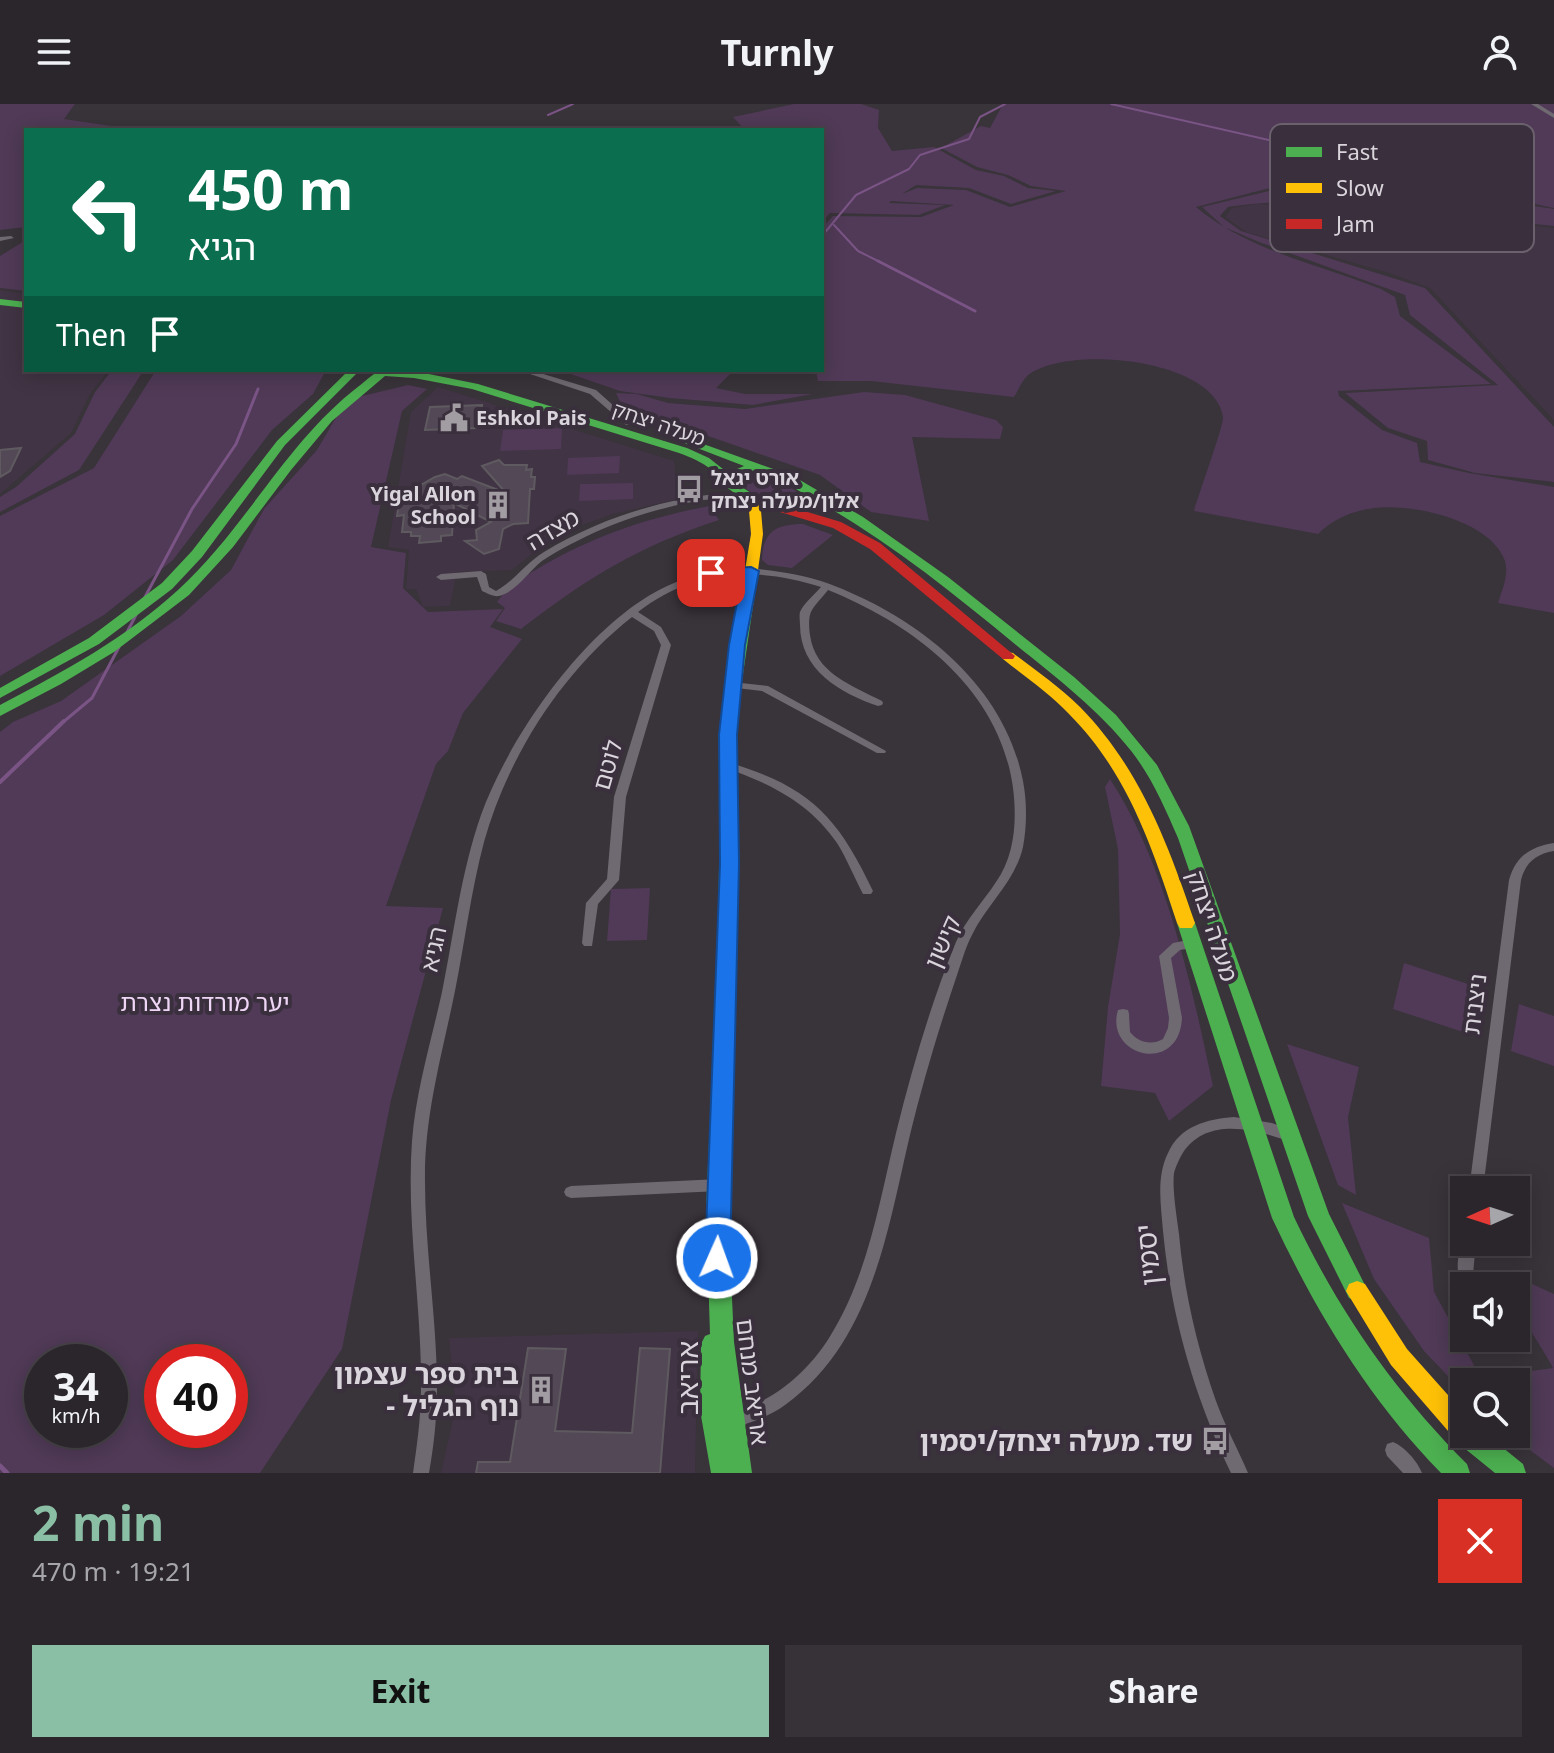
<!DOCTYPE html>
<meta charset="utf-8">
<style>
:root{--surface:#2b262c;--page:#373238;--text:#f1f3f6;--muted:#a6a5a9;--line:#474348;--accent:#8abfa5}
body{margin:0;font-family:"Noto Sans","Noto Sans Hebrew",sans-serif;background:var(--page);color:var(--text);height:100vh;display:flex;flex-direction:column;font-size:30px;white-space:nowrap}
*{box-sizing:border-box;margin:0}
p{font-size:26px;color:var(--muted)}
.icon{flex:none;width:44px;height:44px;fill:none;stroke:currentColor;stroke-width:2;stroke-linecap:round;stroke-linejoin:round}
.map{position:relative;height:1369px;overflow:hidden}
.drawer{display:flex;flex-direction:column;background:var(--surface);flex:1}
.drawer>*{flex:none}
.banner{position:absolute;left:24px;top:24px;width:800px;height:244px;border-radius:0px;box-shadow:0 4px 20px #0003,0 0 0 2px var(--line);background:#0b6e4f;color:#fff;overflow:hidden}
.needle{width:52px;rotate:267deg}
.buttons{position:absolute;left:1450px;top:1072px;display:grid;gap:16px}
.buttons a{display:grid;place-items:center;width:80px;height:80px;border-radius:0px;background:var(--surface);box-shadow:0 4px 20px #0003,0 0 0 2px var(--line);font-size:40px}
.speed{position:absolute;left:24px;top:1240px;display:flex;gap:16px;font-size:40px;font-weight:700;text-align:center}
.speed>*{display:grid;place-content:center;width:104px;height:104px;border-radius:50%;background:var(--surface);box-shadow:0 4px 20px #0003,0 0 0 2px var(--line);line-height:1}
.speed small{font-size:20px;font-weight:400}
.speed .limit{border:12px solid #d22;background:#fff;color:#111}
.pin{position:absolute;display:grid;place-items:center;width:68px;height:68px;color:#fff;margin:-34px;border-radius:16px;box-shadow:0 4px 12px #0006}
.me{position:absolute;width:88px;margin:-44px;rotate:2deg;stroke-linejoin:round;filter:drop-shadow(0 0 6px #0008)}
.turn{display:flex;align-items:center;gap:28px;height:168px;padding:0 32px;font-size:36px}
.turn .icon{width:104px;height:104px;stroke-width:2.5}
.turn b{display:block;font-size:56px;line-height:68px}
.then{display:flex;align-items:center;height:76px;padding:0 32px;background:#0003;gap:16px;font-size:30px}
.round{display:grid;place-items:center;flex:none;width:84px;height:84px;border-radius:0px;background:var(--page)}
.head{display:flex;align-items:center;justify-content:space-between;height:136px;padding:0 32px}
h1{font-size:48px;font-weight:700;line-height:60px;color:var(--accent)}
.action{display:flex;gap:16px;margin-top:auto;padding:16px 32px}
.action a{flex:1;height:92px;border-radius:0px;background:var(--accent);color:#111;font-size:32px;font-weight:700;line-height:92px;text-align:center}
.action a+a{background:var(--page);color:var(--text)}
header{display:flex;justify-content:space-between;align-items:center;height:104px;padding:0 32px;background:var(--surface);font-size:36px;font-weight:700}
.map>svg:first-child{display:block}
</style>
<header><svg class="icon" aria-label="menu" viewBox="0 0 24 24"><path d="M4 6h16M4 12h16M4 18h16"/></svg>Turnly<svg class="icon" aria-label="person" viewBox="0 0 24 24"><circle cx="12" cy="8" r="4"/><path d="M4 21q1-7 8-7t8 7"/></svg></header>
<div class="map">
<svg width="1554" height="1369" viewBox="0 0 1554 1369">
<rect width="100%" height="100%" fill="#39333a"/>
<path fill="#413444" d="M1256,100L1343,102L1554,124V316L1430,184L1386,168L1246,128L1225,113L1232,104Z
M0,186L26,190V266H109L91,288L71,329L0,390Z
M438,283L674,357L678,395L613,410L579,422L545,439L512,466L457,468L450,502L423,503L416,485H406L409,446L388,443L411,308Z
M698,1227L695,1369H441L456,1302L449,1234Z"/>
<path fill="#503a57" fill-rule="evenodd" d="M0,0H75L64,15L138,26H26V123L0,126Z
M794,0H861L879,6L878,24L892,47L934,43L976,66L1004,72L1028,84L1056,87L1011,100L969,84L916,81L902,90L917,84L966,86L1010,103L1066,87L1031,82L1008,71L977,63L941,44L981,22L990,24L1003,0H1554V104C1523,98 1495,86 1465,78C1421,67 1376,63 1331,62L1349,75L1309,86L1270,84L1196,103C1247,146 1320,161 1381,185L1395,193L1400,212L1491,280L1338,287L1339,292L1382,326L1417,339L1420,358L1469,369L1554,383V509L1498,499C1502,486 1509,471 1505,457C1491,416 1411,399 1374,404C1352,407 1333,415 1318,430L1194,407C1198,392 1224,321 1223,313C1215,254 1065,240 1027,272C1022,277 1018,287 1014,293L871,277H818L816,267L813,266H822V124L833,112L921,113L954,101L891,97L889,99L945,101L919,111L830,109L822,118V26H745L733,13Z
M1341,65L1416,70L1515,99L1554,105V122C1455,112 1325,87 1228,103L1220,112L1241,127L1425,184L1554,323V378L1475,369L1428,356L1427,337L1388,324L1345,289L1498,281L1410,211L1405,191L1259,138L1224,123L1202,103L1273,86L1308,89L1357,76Z
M26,136V187L0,184V152Z
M112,266H144L79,366L0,408V393L16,383L75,330L95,288Z
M156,266H326L313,290L272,326L173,456L104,511L0,572V412L94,364Z
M559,266H755L733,267L716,284L745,290H813L753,301L670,294L620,287Z
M408,281L427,285L402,307L371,443L406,449L403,484L428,508L503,505L490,523L522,535L463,609L448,647L436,660L386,802L443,804L391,996L342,1245L260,1369H0V628L13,618L61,597L181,512L231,466L264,405L317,346L337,312L358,293ZM42,1258H110V1326H42ZM162,1258H230V1326H162Z
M864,288L905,291L996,316L1003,323L1000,335L912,333L929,417L871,408L820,371L622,302L616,289L637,290L668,299L745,305Z
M562,324L561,345L500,347L503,326Z
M620,352L619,369L567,371L568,354Z
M749,369C766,369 786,378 798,389V396C780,406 751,391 737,377L738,373Z
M633,379V395L579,397L580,380Z
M709,402L719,416C637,443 589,473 521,525L496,517L505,504L497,498C511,479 530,469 551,457C602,429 652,413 709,402Z
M803,420L833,431L792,464L768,461L762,456C763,428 775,420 803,420Z
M1110,675C1166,760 1192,883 1213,982L1169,1017L1155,989L1101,982L1108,903L1120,830L1118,745L1105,683Z
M650,784L647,836L607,837L611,785Z
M1404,859L1474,882L1466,929L1393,905Z
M1519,900L1554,912V962L1511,947Z
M1287,940L1359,963L1348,1013L1356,1091L1338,1081Z
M1342,1099L1429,1134L1434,1188L1481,1274L1553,1264C1539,1236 1508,1202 1517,1173L1554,1190V1364L1508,1330H1516V1278H1464V1289L1424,1247L1374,1175Z"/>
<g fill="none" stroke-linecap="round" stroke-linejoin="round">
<path stroke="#7a5485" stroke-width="2" d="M1111,0L1291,41L1359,48L1477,71L1515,107
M548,11L573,0
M834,121L858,147L882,159
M822,132L856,91L909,65L920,51L969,35L980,13L1005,0"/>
<path stroke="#7a5485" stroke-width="3" d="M878,157L975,207
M145,493L192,405L236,340L258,285
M125,532L136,511
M62,619L92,594L119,543"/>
<path stroke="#7a5485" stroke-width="4" d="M0,678L64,617"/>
<path stroke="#7a5485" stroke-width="5" d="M0,1362L7,1369"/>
</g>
<path fill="#534956" stroke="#5e5a60" stroke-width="2" d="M482,301L479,324L425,326L430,303Z
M21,344L10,367L0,373V346Z
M499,356L504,361H527L526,366L532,365L531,373H535L534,385H530L528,419L513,420L503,425L499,445L484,450L465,437L477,436L476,426L491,418L454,399L452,431L441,432V437L419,439L420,432H411V428H402L404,411L397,412L400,393L435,373L445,370L457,375L462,372L506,389L482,362Z
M528,1244L566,1245L555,1327L632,1329L640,1244L670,1245L660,1369H476L478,1358H510Z"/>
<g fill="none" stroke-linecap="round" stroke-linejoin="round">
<path fill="#6f6971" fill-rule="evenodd" d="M1531,0H1538L1554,10V14Z
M0,133L11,132L14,134L0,137Z
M518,266H530L596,286L633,319L626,321L590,290Z
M725,389H747L751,392C742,396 711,394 697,397C659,404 620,416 585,433C571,440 555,448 542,457C529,467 516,488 499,492C493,493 487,489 482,487L477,473L441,476L436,473L441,470L481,467L486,470L489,483L496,487C514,477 526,459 544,448C598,415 662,395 725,389Z
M750,464C776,467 803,470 827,479C916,512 1004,579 1023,677C1027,698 1027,721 1023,743C1015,778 987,800 972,831C966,842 963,854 959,865C950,892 941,919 933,946C922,983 912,1020 904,1057C884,1147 864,1244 785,1301C769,1313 748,1319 730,1326L724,1324L722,1318L724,1312C739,1306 755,1301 769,1293C792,1280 815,1257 829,1234C868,1172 879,1099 896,1029C912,964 931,899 956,838C966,815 983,798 996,778C1015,751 1017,716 1013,684C1000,586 915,521 828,486C823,493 816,499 812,506C808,512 809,524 810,531C815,569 851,581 882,597L883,599L882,601L878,602C840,589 800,566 800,521C800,517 799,512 800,508C803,500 815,490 821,483C755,462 694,465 638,508L661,523L671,541L626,693L619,776L598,800L592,842H584L582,839L586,799L607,775L614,693L661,541L654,527L632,513C562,568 508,652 484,738C471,787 465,837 455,887C442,951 424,1012 425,1078C425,1147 437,1215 437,1284C437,1313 434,1341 429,1369H413C417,1341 421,1313 421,1285C422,1202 406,1120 412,1037C416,986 431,938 442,888C454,829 461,768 481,711C511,628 595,508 679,477C703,468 726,466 750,464Z
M732,578L768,582L886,647L885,649H877L762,587L728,583L727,581Z
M727,658C809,682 837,711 873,787L871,790H863C854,773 847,755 837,739C809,698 769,679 723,663L722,661L723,659Z
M1554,739V747C1536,750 1526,758 1521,776L1483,1086H1469L1509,776C1516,752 1530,743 1554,739Z
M1193,835L1197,837L1199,840L1197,843L1180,846L1171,854L1182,914C1179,972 1104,952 1118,906L1123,905L1128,906L1129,910L1130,928C1138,938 1151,942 1163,935L1168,924L1169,914L1159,852L1173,839Z
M1234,1013L1272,1019L1296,1028L1298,1032L1296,1036L1291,1038C1256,1026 1210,1012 1184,1047C1180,1053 1176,1062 1174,1069C1172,1085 1177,1114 1179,1130C1184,1187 1197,1243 1216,1297C1225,1322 1238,1345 1248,1369H1231C1194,1292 1171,1212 1163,1127C1161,1101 1156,1073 1168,1049C1180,1022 1207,1015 1234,1013Z
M720,1075L725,1077L727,1081L725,1085L720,1087L571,1094L566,1092L564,1088L566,1084L571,1082Z
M1464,1133V1138H1476L1473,1170L1470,1175L1465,1177L1460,1175C1455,1164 1459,1144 1464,1133Z
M1393,1338C1404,1342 1418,1358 1422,1369H1403L1387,1352L1385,1346L1387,1340Z"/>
<path fill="#4caf50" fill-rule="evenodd" d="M0,195L26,198V204L0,201Z
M349,266H360L285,341L202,453L172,485L99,540L0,594V584L89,534L162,479L192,447L277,337Z
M384,266L414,267L478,280L687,344L709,354L728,369L744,362L671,334L681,332L793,372L863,413L948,473L1074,573L1116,611L1157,661L1189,722L1329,1110L1368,1187L1365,1194L1357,1197L1349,1194L1308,1112L1178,734C1165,704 1152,674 1132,648C1099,606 1057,574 1016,541C952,488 887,436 814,395C791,419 751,403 729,385C723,379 718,372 712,366C702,358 690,353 679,349L472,285L414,274L385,272L332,317L291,366L233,443L189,491L114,548L61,580L0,612V601C63,568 126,534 178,486C246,424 286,338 359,282C367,276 374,268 384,266ZM748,368L774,372L801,388L802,393C776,406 753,393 734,376Z
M746,498L753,502L737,611L736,839L728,1105L734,1238L752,1369H711L700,1306L701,1240L705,1232L710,1230L706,1105L718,839L721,611L739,502Z
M1186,813L1192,814L1195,819L1294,1113C1338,1206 1394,1287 1467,1360L1470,1369H1441C1368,1294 1316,1208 1272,1114L1177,819L1180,814Z
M1464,1319V1330H1486L1523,1360L1526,1369H1495L1458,1339L1455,1330L1458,1321Z"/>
<path fill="#ffc107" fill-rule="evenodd" d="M754,391L760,395L763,430L753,502L746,506L739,502L751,430L748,395Z
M1008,548L1013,549C1036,567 1060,583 1080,603C1140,664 1168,740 1195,819L1192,824H1180L1177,819C1152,742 1127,668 1069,610C1049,589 1025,573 1003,555L1001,552Z
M1357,1177L1365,1180L1407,1245L1464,1309V1330H1475L1473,1335L1464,1339L1455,1335L1391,1261L1346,1187L1349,1180Z"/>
<path fill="#c62828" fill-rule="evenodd" d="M784,401L841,418L880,439L1015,552L1013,555H1003L870,445L833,424L780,408L778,405Z"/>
</g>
<path fill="#1a73e8" stroke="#114b97" stroke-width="2" d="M751,463L759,467L745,541L737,631L739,760L730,1154L726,1162L717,1165L708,1162L705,1154L720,760L719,631L729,541L742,472L711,474L703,469L711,465Z"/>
<defs>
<symbol id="civic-bare" viewBox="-9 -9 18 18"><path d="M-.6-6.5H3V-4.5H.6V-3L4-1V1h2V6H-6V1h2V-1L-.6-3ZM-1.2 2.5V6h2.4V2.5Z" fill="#a29ca3" stroke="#3a303d" stroke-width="2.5" paint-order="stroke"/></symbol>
<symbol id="bus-bare" viewBox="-9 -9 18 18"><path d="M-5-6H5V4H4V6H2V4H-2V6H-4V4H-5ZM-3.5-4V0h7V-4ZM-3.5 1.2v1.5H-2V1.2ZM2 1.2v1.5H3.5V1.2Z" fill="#a29ca3" stroke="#3a303d" stroke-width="2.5" paint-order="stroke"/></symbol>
<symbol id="building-bare" viewBox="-9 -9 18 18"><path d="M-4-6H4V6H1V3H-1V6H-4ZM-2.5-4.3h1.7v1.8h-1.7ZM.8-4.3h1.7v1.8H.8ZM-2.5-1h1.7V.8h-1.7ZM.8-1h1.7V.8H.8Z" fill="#a29ca3" stroke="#3a303d" stroke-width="2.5" paint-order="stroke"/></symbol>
</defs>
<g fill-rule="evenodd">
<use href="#civic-bare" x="434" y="294" width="40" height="40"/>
<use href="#bus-bare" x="669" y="365" width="40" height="40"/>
<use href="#building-bare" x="478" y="381" width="40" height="40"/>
<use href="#building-bare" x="521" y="1266" width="40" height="40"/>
<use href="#bus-bare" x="1195" y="1317" width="40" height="40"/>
</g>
<g text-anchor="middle" stroke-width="8" stroke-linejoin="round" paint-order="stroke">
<g font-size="20" font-weight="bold" fill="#dad4dc" stroke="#3a303d" text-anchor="start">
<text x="476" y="321">Eshkol Pais</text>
<text x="711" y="381">אורט יגאל<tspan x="711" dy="23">אלון/מעלה יצחק</tspan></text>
<text x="476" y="397" text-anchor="end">Yigal Allon<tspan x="476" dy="23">School</tspan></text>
</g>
<g font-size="20" fill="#dad4dc" stroke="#3a303d">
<text transform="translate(659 320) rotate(19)" y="7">מעלה יצחק</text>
</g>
<g font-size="24" fill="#dad4dc" stroke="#3a303d">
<text transform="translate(553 426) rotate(-31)" y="8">מצדה</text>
<text transform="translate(608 661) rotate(-74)" y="8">לוטם</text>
<text transform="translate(1212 822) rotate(72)" y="8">מעלה יצחק</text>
<text transform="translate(943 838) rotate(-66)" y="8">קישון</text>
<text transform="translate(434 845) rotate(-78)" y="8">הגיא</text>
<text transform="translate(1475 900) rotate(-83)" y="8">ניצנית</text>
<text transform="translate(752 1278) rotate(83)" y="8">אריאב מנחם</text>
</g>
<g font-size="24" fill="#efd6f6" stroke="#3a303d">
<text x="205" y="907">יער מורדות נצרת</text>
</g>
<g font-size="28" fill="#dad4dc" stroke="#3a303d">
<text transform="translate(1148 1151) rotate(-96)" y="10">יסמין</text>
<text transform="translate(688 1274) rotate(-90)" y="10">אריאב</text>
</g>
<g font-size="28" font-weight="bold" fill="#dad4dc" stroke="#3a303d" text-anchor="end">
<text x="519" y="1280">בית ספר עצמון<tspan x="519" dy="32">- נוף הגליל</tspan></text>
<text x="1193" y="1347">שד. מעלה יצחק/יסמין</text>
</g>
</g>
<rect x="1270" y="20" width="264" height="128" rx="12" fill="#3a303d" stroke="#6a616d" stroke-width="2"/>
<rect x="1286" y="43" width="36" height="10" fill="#4caf50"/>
<rect x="1286" y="79" width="36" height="10" fill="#ffc107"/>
<rect x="1286" y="115" width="36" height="10" fill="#c62828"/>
<g font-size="22" fill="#dad4dc">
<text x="1336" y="56">Fast</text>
<text x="1336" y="92">Slow</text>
<text x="1336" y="128">Jam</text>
</g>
</svg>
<div class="buttons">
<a><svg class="needle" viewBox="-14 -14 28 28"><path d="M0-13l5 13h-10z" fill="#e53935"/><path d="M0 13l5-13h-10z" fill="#a6a5a9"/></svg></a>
<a><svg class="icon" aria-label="sound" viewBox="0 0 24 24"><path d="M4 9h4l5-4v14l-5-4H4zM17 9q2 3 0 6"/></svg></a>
<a><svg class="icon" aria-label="search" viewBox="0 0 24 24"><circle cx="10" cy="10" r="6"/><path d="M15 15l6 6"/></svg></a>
</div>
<div class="speed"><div>34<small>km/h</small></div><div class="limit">40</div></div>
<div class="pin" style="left:711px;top:469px;background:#d93025"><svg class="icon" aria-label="arrive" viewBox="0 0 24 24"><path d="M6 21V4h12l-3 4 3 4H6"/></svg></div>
<svg class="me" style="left:717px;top:1154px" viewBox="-20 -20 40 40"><circle r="17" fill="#1a73e8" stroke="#fff" stroke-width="3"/><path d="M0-11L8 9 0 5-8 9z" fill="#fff"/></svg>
<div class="banner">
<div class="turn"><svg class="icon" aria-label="left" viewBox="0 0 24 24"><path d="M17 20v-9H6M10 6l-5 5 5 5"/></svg><div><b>450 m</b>הגיא</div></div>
<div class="then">Then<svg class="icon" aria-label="arrive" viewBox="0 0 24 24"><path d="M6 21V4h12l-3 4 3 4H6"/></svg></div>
</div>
</div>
<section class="drawer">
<div class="head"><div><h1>2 min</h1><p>470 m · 19:21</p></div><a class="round" style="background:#d93025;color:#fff"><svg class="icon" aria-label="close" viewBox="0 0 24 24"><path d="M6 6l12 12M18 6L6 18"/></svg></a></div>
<div class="action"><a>Exit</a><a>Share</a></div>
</section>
